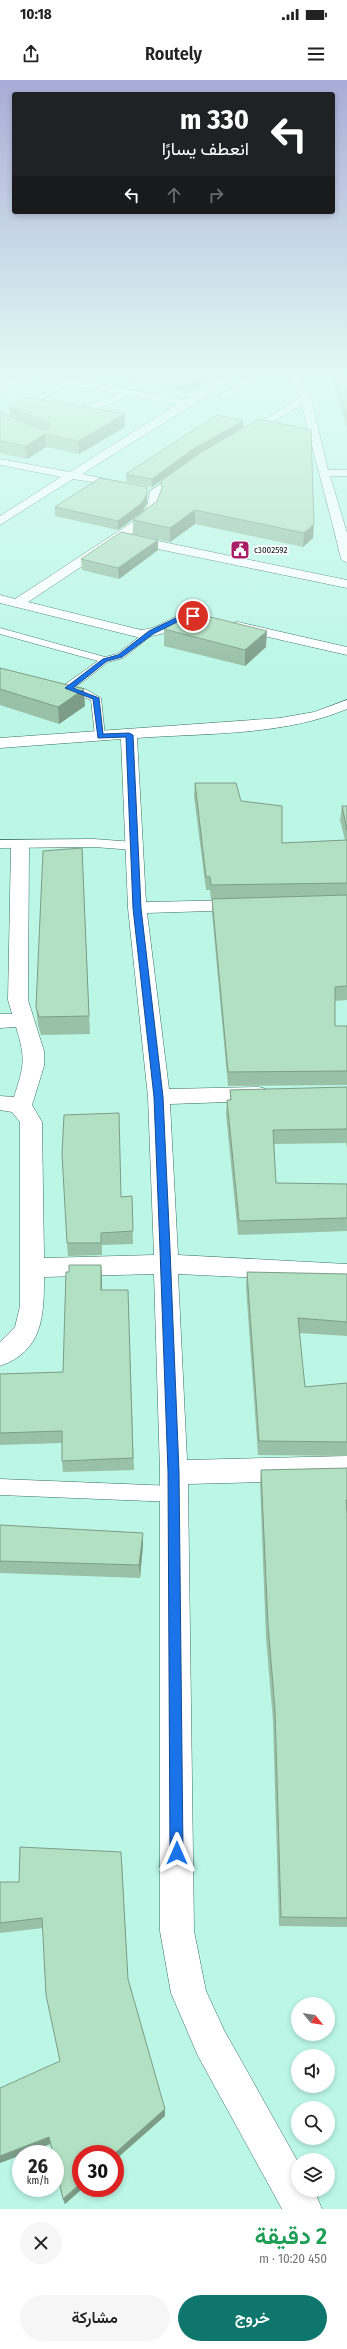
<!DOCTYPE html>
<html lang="ar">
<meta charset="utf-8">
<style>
:root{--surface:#fff;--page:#f6f6f6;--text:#222;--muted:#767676;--accent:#0f766e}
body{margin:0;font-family:"Fira Sans Condensed",Vazirmatn,sans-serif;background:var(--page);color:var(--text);direction:rtl;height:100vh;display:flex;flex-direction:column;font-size:15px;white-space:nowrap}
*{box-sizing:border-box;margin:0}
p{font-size:13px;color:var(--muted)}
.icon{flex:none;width:22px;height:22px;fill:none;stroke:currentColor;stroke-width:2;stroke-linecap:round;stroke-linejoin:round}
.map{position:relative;height:2129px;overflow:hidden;direction:ltr}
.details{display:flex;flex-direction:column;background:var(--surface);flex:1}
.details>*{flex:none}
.banner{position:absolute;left:12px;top:12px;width:323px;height:122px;border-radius:4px;box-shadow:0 2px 6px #0003;direction:rtl;background:#202124;color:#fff;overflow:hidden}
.needle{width:26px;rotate:120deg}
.tools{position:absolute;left:291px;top:1917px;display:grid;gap:8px}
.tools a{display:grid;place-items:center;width:44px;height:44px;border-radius:50%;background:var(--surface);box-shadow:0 2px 6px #0003;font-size:20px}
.speed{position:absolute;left:12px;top:2065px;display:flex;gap:8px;font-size:20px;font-weight:700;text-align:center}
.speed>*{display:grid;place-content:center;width:52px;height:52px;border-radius:50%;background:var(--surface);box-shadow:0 2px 6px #0003;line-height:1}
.speed small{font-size:10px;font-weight:400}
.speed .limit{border:6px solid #d22;background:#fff;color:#111}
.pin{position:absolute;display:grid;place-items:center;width:34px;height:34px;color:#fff;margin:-17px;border:2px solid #fff;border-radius:50%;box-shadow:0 1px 4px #0007}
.me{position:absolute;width:44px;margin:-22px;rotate:0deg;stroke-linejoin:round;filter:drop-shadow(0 0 3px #0008)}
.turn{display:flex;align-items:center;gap:14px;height:84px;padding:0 20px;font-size:18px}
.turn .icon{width:52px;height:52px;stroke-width:2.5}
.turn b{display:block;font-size:28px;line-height:34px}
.lanes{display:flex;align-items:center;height:38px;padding:0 20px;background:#0003;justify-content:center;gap:20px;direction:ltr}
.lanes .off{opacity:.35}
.round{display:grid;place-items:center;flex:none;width:42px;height:42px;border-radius:21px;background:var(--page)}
.overview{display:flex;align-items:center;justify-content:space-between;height:68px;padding:0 20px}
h1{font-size:24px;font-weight:600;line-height:30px;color:#1e9e55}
.action{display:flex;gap:8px;margin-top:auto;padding:8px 20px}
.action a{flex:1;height:46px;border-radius:24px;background:var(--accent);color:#fff;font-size:16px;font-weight:600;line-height:46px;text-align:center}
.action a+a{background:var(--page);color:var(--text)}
.status{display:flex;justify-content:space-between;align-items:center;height:28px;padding:0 20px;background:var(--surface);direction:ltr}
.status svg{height:11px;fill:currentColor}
header{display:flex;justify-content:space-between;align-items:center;height:52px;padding:0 20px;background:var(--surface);font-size:18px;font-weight:600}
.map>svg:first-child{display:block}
</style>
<div class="status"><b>10:18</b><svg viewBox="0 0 49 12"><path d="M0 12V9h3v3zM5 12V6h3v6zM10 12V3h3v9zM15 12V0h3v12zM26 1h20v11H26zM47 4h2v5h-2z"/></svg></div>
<header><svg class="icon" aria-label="menu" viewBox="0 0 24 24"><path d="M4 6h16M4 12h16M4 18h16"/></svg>Routely<svg class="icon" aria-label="share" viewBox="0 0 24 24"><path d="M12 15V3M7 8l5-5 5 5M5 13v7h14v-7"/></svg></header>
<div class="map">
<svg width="347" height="2129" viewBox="0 0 347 2129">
<rect width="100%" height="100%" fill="#bcf7e6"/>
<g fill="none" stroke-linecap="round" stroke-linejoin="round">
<defs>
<path id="service" d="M69,301L74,302L40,320C67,337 98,323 125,311L130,312C110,331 53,342 32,320Z
M0,548L105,577L117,574L148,550L156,552L123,578L108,582L76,607L85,609L101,618L105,656L100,659L95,656L91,620L60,608L98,581L0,554Z
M94,759L134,762L140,766L134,770L94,767L0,768V760Z
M0,1399L174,1406L181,1408L183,1414L181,1420L174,1422L0,1415Z"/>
<path id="minor" d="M23,294H43L184,320L230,294H242L82,394L130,404L132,406L130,408L73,399L0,445V436L61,397L0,385V379L70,392L177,324L33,298L0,313V306Z
M254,294H266L229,317H221L220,315Z
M288,294H298L311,319L328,390H347V396H330L347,453V483L341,479C329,427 314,377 302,325L244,358H236L235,356L300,318Z
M186,387L190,388L192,390L190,392L160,414C164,434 143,446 129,455L347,500V508L129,463L123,459L28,522L141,550C167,548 174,527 207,535L209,538L207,541L185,542L161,554L141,558L0,523V515L15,519L134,441L147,427L150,411Z
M238,542L347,567V575L233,549L231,546L233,543Z
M347,620V629C283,656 205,653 137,658L146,822L242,820L248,821L251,825L248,829L242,830L147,833L169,1009L259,1007L266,1009L270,1014L266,1019L259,1021L170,1024L178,1175L347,1184V1202L178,1194L187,1380L347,1376V1400L188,1404L194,1851L206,1911L224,1950L298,2082V2110H314L322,2129H282L198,1976L171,1913L160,1851V1392L154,1194L44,1197C44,1236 43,1271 0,1286V1262L15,1247L20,1226V1042L12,1032L0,1030V1016L14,1017C24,986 26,979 16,947L0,948V934H12L8,920L11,765L14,761H26L29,765L28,920L44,971V986L32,1025L42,1042L44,1178L154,1175L148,1017L128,828L121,659L0,668V658L280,638L314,632Z"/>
</defs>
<use href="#service" stroke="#387063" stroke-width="1"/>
<use href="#minor" stroke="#387063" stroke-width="1"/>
<use href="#service" fill="#fff" fill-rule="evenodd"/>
<use href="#minor" fill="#fff" fill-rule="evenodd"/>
</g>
<path fill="#99c1a7" d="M95,294H220L189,313L95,296Z
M331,294H347V349Z
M9,327L125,334V347L79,374L46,367L27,379L0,373V332L10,336Z
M243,348L313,458L303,467L195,444L170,462L133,454V440L157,421L197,375L152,407L126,402V394Z
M147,407V423L142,432L118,450L55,436V427Z
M158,470L119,499L82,490L81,479Z
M164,549L266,567L245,586L164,566Z
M0,588L85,626L59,644L0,625Z
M195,703L241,721L282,763L345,760L340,740L342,726H347V920L335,921V946H347V1005L228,1006L212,833V819H211L210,810H206L194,716Z
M82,768L90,954L41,955L38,945L36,927Z
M347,1007V1068L346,1063L274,1064L276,1103L347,1104V1151L238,1155L226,1034L227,1020H230V1010Z
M132,1116L133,1164L102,1165V1175L68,1176L67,1163L121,1117Z
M101,1185L102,1210H128L134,1390L63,1392L62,1381V1363L0,1365V1294L63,1292L69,1192Z
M247,1192L347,1194V1256L299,1253L305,1307L347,1303V1376L258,1375L246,1207Z
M347,1388V1847L279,1846L273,1641L266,1558L260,1404L261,1390Z
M0,1445L143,1453V1465L140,1498L0,1493Z
M122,1783L128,1901L165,2029V2036L65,2124L63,2119L51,2064L24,2074H21V2075L0,2083L60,1981L43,1848L0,1853V1802H19Z"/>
<path fill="#7d9d88" d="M202,294H220L189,313V301Z
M125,334V347L79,374L78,361Z
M243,341V349L193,378L152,407V399L193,369Z
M45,354L46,367L27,379L26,366Z
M147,407V423L142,432L118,450V441Z
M195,430V444L170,462V448Z
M314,444L313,458L303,467L304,453Z
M158,460V470L119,499L118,488Z
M267,551L266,567L245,586V570Z
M84,609L85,626L59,644L58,627Z
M101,1185L102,1197V1223L101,1210Z
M143,1453V1465L140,1498L139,1485Z
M165,2029V2036L115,2080V2074H114Z
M49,2057L52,2063L24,2074H21V2075L0,2083V2076Z
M81,2103V2108H83L65,2124L63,2119Z"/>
<path fill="#b2e0c2" stroke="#7d9d88" d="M147,294H202L189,301Z
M334,294H347V337Z
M28,317L125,334L78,361L45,354L26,366L0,361V332L42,350L50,348L49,343L9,327Z
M217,335L243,341L193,369L152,399L126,394Z
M259,339L311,350L314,444L304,453L195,430L170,448L133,440L157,421L162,408L161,401L203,371Z
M100,398L147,407V414L142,423L118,441L55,427Z
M121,452L158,460L118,488L81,479Z
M186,531L267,551L245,570L164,549Z
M0,588L84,609L58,627L0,609Z
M195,703H236L241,721L282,726V763L347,760V803L211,805L210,797H206Z
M342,726H347V750Z
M82,768L89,936L39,937L36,927L43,771Z
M347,815V906L335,907V946H347V991L228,992L212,819Z
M347,1007V1049L273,1050L276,1103L347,1104V1138L239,1141L227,1020H231L230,1010Z
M119,1033L121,1117L132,1116L133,1151L101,1153V1163H67L62,1074L64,1035Z
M69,1185H101V1210H128L133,1378L62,1381V1351L0,1353V1294L63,1292L66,1192H69Z
M247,1192L347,1194V1242L298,1238L305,1307L347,1303V1362L259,1361Z
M347,1388V1420H346L347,1434V1838L281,1837L275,1630L268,1545L261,1390Z
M0,1445L143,1453L139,1485L0,1481Z
M20,1767L121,1772L128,1899L165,2029L114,2074H81V2103L63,2119L55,2083V2074H53L49,2057L0,2076V2008L60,1981L46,1915L42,1838L0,1843V1802H19Z"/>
<linearGradient id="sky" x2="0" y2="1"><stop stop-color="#a9acd6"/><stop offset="0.5" stop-color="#e1fbf4"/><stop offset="1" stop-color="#e1fbf4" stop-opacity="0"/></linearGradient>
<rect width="347" height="592" fill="url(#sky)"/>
<path fill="#1a73e8" stroke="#114b97" d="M193,534L195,537L183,539L153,554L122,577L107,581L73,608L99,618L103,654L129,653L133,655L141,828L163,1017L170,1169L179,1392L183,1773L181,1778L177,1780L172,1778L170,1773L168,1392L160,1169L154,1017L133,828L126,657L98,658L93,619L65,608L103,579L118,575L149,551L180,536Z"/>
<defs>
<symbol id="civic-square" viewBox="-11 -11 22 22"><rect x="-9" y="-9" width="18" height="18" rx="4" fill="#a81f65" stroke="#fff"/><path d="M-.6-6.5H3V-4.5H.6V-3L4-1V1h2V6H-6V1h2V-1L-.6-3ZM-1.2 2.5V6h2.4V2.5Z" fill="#fff"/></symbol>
</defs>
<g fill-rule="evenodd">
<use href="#civic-square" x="229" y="459" width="22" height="22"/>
</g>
<g text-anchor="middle" stroke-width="4" stroke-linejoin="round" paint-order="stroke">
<g font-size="9" fill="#011510" stroke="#fff" text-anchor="start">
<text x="254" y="473">c3002592</text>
</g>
</g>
</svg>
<div class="tools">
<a><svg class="needle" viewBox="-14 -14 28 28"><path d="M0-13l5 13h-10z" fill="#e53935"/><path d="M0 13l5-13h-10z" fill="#767676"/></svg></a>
<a><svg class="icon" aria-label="sound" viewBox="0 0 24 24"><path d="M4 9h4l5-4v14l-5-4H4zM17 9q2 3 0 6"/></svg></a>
<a><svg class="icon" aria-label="search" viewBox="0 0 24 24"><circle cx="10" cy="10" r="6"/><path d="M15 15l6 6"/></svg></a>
<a><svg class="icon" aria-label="layers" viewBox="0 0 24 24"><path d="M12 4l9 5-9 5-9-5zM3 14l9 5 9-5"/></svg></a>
</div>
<div class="speed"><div>26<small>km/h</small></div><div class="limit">30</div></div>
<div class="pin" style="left:193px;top:536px;background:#d93025"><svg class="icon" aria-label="arrive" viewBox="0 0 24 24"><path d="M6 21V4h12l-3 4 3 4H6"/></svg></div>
<svg class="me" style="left:177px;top:1773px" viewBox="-20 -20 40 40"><path d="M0-17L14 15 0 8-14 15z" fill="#1a73e8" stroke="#fff" stroke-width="4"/></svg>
<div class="banner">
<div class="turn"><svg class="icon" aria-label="left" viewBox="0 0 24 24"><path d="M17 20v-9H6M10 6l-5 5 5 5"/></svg><div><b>330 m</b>انعطف يسارًا</div></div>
<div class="lanes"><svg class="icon" aria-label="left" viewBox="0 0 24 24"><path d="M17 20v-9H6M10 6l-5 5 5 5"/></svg><svg class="icon off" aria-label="ahead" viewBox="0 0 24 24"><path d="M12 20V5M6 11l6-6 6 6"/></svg><svg class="icon off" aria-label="right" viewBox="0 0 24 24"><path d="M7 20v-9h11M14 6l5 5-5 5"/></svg></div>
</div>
</div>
<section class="details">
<div class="overview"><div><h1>2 دقيقة</h1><p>450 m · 10:20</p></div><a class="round"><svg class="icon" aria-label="close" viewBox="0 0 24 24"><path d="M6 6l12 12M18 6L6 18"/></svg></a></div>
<div class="action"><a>خروج</a><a>مشاركة</a></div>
</section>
